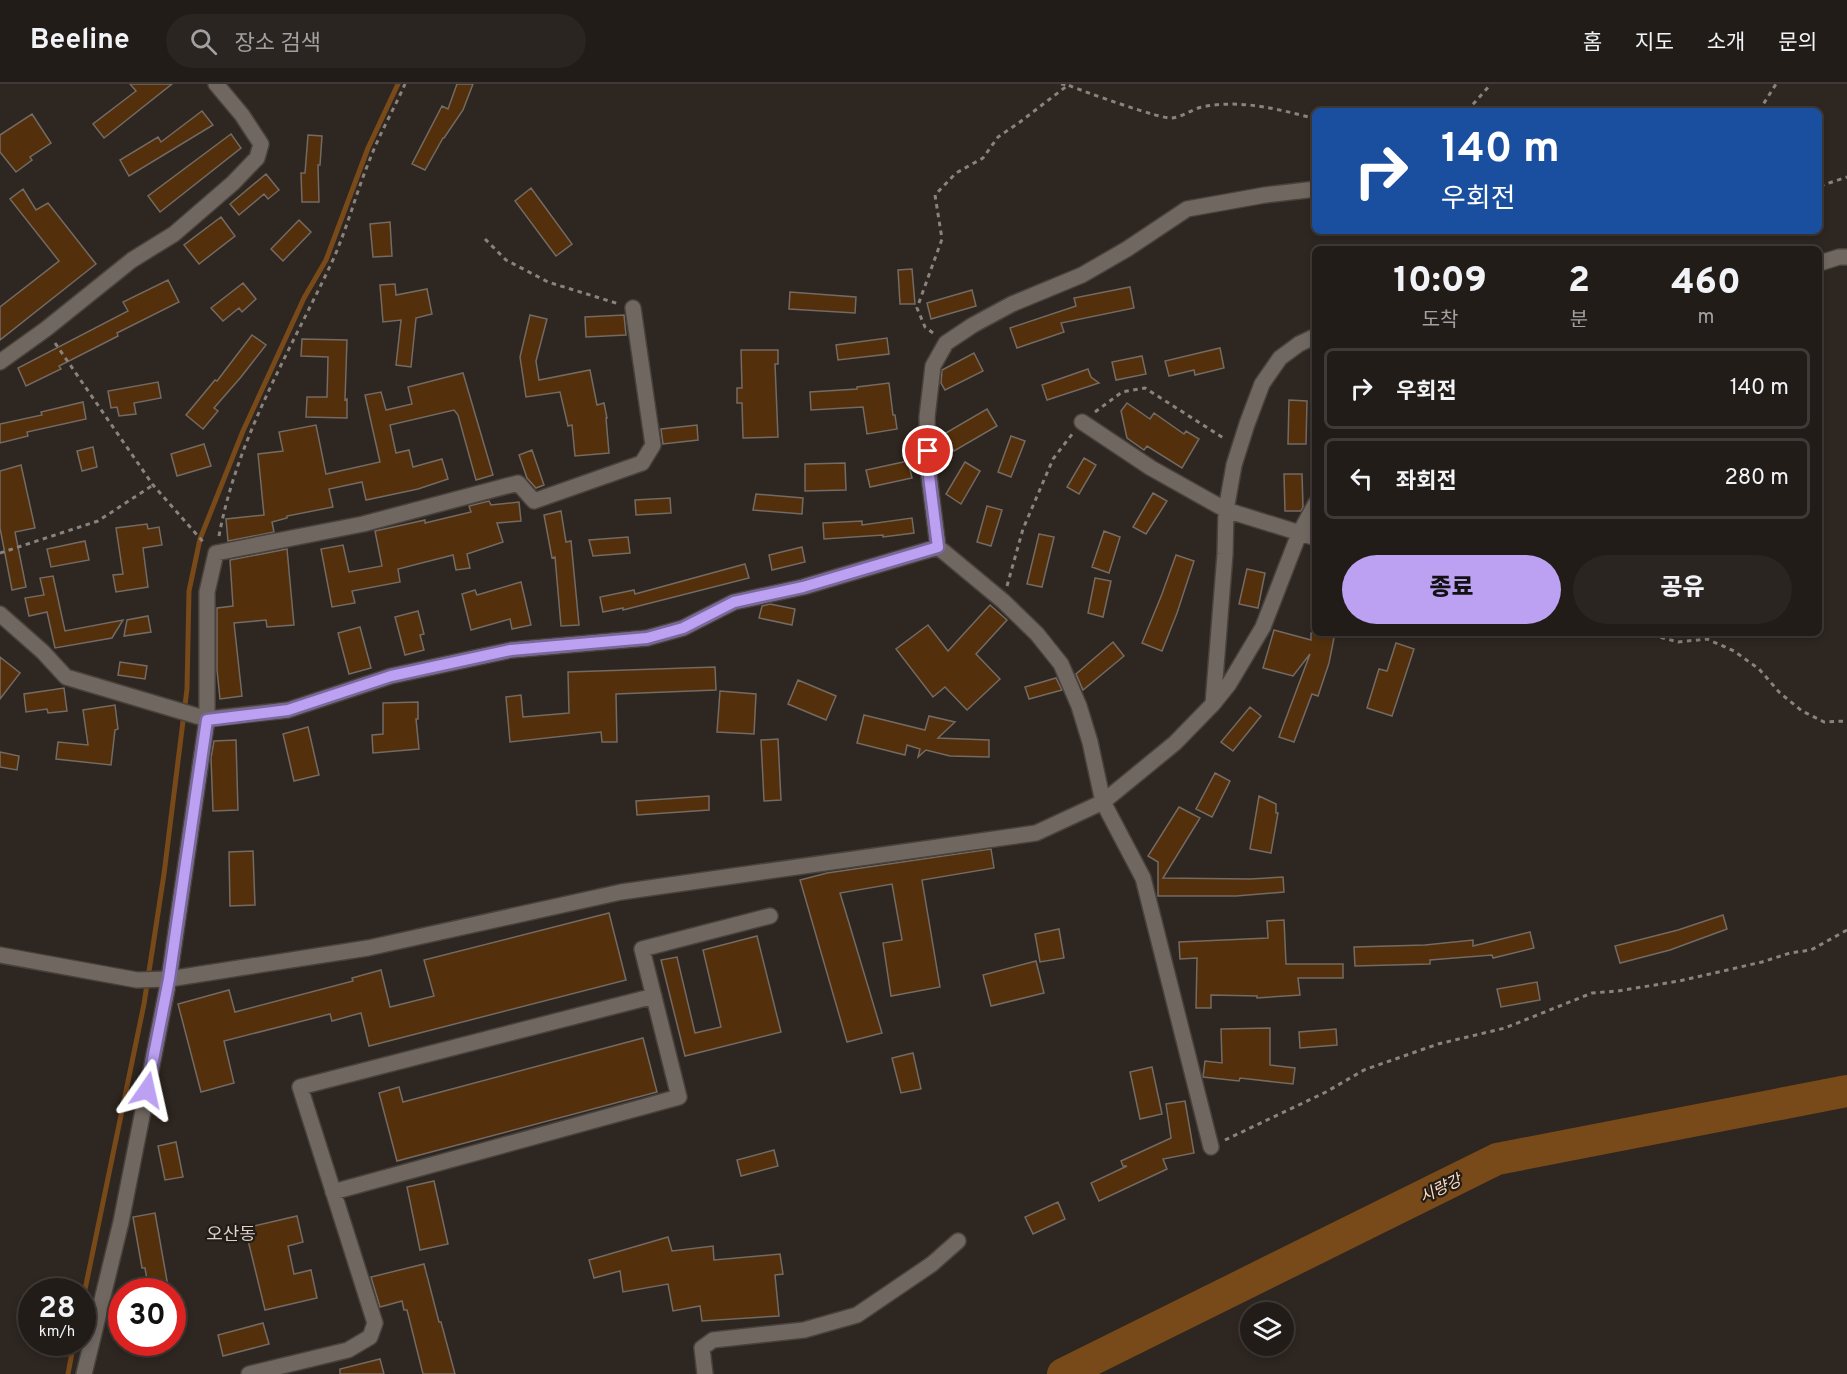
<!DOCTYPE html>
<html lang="ko">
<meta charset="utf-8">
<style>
:root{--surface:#221c18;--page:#2a2521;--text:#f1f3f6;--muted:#a2a1a2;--line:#3f3a37;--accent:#bca0f2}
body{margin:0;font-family:Overpass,"Noto Sans KR",sans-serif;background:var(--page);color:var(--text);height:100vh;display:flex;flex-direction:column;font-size:22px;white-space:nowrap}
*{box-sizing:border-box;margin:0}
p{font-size:20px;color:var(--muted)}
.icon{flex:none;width:33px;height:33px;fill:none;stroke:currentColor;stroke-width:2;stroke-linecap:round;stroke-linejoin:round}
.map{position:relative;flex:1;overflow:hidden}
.panel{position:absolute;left:1312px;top:162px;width:510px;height:390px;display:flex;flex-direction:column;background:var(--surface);border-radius:9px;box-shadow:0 3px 9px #0003,0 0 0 2px var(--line)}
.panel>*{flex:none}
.top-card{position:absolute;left:1312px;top:24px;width:510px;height:126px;border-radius:9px;box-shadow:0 3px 9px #0003,0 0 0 2px var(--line);background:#1a4fa0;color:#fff;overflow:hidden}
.buttons{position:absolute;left:1240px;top:1218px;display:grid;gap:12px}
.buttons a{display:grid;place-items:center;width:54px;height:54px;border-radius:50%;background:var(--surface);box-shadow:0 3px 9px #0003,0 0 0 2px var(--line);font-size:30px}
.speed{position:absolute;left:18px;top:1194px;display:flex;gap:12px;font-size:30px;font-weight:700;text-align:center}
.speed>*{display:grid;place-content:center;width:78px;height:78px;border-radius:50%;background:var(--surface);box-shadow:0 3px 9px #0003,0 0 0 2px var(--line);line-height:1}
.speed small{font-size:15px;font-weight:400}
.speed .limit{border:9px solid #d22;background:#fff;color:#111}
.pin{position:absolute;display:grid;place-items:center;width:51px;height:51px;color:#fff;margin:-26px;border:3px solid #fff;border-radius:50%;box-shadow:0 2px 6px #0007}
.me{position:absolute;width:66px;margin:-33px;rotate:11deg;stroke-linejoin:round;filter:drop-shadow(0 0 4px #0008)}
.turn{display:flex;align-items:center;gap:21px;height:126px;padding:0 30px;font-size:27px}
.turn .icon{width:78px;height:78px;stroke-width:2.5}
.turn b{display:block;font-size:42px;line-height:51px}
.eta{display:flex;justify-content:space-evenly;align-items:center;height:102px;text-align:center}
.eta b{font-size:36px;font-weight:800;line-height:42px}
.action{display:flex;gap:12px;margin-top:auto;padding:12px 30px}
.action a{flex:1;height:69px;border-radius:36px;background:var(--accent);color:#111;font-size:24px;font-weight:800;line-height:69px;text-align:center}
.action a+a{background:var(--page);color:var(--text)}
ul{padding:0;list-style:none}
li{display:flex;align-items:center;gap:18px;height:81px;margin:0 12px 9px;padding:0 18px;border:3px solid var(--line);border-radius:9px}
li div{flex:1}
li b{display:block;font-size:22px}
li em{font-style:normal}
header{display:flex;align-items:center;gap:36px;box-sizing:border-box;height:84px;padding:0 30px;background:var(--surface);border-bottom:2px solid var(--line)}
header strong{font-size:28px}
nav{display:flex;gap:33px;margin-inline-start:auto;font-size:21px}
.search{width:420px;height:54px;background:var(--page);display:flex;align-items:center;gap:15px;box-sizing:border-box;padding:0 21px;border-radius:33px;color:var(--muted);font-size:22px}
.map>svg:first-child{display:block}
</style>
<header>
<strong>Beeline</strong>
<div class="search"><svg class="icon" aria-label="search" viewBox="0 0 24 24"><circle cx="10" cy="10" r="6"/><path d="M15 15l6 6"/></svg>장소 검색</div>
<nav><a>홈</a><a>지도</a><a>소개</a><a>문의</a></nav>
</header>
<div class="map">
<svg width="1847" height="1290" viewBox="0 0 1847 1290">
<rect width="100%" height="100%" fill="#2e2620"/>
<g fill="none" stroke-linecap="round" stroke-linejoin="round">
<path stroke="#784919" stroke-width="5" d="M82,1220L144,920L164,790L187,605L189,507L200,455L243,347L304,214L326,176L368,64L398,0
M68,1290L74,1258"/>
<path stroke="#784919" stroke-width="32" d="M1063,1290L1497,1075L1847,1007"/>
</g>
<path fill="#53300b" stroke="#736a63" stroke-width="1.5" d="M130,0H172L104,54L93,40L136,7Z
M457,0H473L463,26L444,54H443L425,86L412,80L442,22L448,25Z
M202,27L213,41L129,92L120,76L158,53L161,58Z
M32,30L51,59L30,73L32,76L16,88L0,68V51Z
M231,50L241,64L160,128L148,112Z
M308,51L322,52L320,81H318L319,118H302L301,89H305Z
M266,90L279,106L268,115L264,110L239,131L230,120Z
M531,104L572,160L556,172L515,117Z
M23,105L36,126L48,119L96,180L0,256V223L59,177L10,115Z
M221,133L235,152L199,180L184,161Z
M299,136L311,148L283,177L271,165Z
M390,138L392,172L373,173L370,140Z
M912,185L915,220H900L898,186Z
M168,196L179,218L117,249L118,252L59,282L61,285L26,302L18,284L128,227L123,218Z
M243,199L256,215L242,228L239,224L223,237L211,224Z
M395,200L396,211L427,205L432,230L416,234L411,283L396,281L401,236L383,238L380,201Z
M1130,203L1134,224L1061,239L1064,248L1017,264L1010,244L1076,222L1074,214Z
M972,206L976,222L931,235L927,219Z
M790,208L856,213L855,229L789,225Z
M530,231L547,235L536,277L539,296L590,286L597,321L604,319L607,334H606L609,369L575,372L572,341L568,342L560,308L526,313L520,273Z
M624,231L626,251L586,253L585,233Z
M252,251L266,261L241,293L214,324L218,327L203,345L186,331L215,296L217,297Z
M887,254L889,270L838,276L836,261Z
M302,255L347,256L345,316L347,315V334L306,333L307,313H327L328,273L301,272Z
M1220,264L1224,284L1195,291L1194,286L1169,292L1165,277Z
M741,266H778V280H775L778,353L743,354L742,319H737V304H742Z
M974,269L983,287L945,306L941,299L942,286Z
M1142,272L1146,290L1116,296L1112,278Z
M1088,285L1091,293L1099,299L1047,316L1042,301Z
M463,289L493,391L476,396L458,331L454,326L390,341L396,369L409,366L413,383L442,375L448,395L418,405L366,416L362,398L329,405L333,423L287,432V434L272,438L274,448L228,457L226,435L264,431L258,370L283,367L279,348L316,341L326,390L380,378L365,311L381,308L386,326L412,320L408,303Z
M158,298L161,314L134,319L136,330L119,332L117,323L111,324L108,307Z
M889,299L893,331H895L897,345L867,350L863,323L811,326L810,308L857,305V303Z
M1289,316L1307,317L1306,360H1288Z
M83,318L86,335L27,348L28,352L0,359V340L42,331L41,328Z
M1127,319L1150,335L1154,329L1184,350L1186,347L1199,355L1182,384L1147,362L1144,366L1127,354L1121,327Z
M987,325L997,342L954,367L944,350Z
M697,341L698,356L663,360L661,345Z
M1011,352L1025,357L1011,393L998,388Z
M204,360L211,382L177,392L171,370Z
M93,363L97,383L82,387L77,367Z
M532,366L544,401L536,404L527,394L519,371Z
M1084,374L1096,381L1079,410L1067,403Z
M908,377L912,394L870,403L866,386Z
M965,378L980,387L961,420L946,410Z
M845,379L846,406L805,407V380Z
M21,381L35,444L15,448L26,503L12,506L0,444V387Z
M1284,390H1302L1303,423L1301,427H1285Z
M1153,409L1167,417L1146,450L1133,443Z
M756,410L803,414L802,430L753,426Z
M670,414L671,429L636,431L635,416Z
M489,417L491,421L519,418L521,437L497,439L503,458L467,470L470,484L456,486L453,471L398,485L400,498L352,507L355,519L332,523L321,465L343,461L349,488L382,482L375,447L425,436V439L471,428L469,422Z
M987,422L1002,426L991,462L977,458Z
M561,427L566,458L571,457L579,541L561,542L555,473L552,474L544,431Z
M912,434L914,449L883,453V451L824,455L823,439L862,437V441Z
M147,440L148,445L159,443L162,461L143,464L148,503L116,508L113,491L123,490L116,444Z
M1104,447L1120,453L1109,489L1092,483Z
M1039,450L1054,453L1042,503L1027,500Z
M628,453L630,469L593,472L589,456Z
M85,457L89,476L51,483L47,465Z
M802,463L805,478L772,486L769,471Z
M287,465L294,541L267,543L266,536L234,539L242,612L220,615L217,586V524L233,522L230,476Z
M1176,471L1194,477L1177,529L1162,567L1142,559L1162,510Z
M745,480L749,494L623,526V524L603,528L600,513L634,506L635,510Z
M1247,485L1265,489L1258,524L1239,520Z
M53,492L65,547L123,536L112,554L55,564L47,528L29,532L25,514L44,511L40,494Z
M1095,494L1111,497L1103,533L1088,529Z
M521,498L531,541L512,545L510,535L471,546L462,510L475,506L477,511Z
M770,520L795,525L792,541L759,534L762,522Z
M990,521L1007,536L976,570L1000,595L967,626L945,603L933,613L896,565L928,541L948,567Z
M418,527L424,550L420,551L424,566L405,571L395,533Z
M148,532L151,548L124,552L127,536Z
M360,543L371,584L349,590L338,549Z
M1274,546L1311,556V549H1335L1329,579L1318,612L1312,610L1294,658L1279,653L1310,570L1293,592L1263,584Z
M1113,558L1124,572L1083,606L1076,590Z
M1396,559L1414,565L1392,632L1367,624L1379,585L1387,587Z
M0,573L20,589L0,615Z
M120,578L147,582L145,595L118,591Z
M715,583L716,606L616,610L617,658H602L601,648L510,658L506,613L521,611L523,633L569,629L568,588Z
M1056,594L1062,606L1029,615L1025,603Z
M798,596L836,612L826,636L788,620Z
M64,604L67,627L48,629L47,625L26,628L24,610Z
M720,607L756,610L754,650L717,648Z
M418,618V635H416L419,665L373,669L372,651L383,650V619Z
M115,621L118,645L115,646L111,681L56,675L58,658L88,661L83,626Z
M1250,623L1261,632L1233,667L1221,658Z
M864,631L925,646L929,632L955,638L938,654L989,656V673L950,672L926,666L918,673L920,665L907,661L905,671L857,659Z
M308,643L319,691L294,697L283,650Z
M778,655L781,716L764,717L761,656Z
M236,656L238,726L213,727L211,674L214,657Z
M0,668L19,672L17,686L0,683Z
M1215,689L1230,697L1212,733L1196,725Z
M709,712V726L637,731L636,717Z
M1259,712L1276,720V729H1278L1271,769L1250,765Z
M1179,723L1200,734L1163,794L1250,795L1283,793L1284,808L1236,812H1158V778L1148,772Z
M991,765L994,784L922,796L940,903L891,912L883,859L902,856L892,800L840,809L882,949L847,958L800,796L827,789Z
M253,767L255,821L230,822L229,768Z
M609,829L626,896L369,962L361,929L332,937L330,930L224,957L234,999L201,1008L178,920L229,906L235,928L353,897L352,894L381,886L390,923L434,912L424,876Z
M1723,831L1727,845L1670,866L1620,879L1615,862L1678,846Z
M1284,836L1286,880H1343V894H1298L1300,911L1257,914V912L1211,911V924H1196L1197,874L1180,875L1179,858L1268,854L1267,837Z
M1059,845L1064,874L1040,878L1035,850Z
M1530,848L1534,864L1493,874L1492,871L1430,876V880L1355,882L1354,863L1425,861L1473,856V862Z
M757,852L781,948L685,972L661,876L677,873L695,949L721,943L703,866Z
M1036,877L1044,909L991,922L983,891Z
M1537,898L1540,916L1501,923L1497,905Z
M1270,944V981L1295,984L1293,1000L1240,994L1239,997L1203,993L1205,977L1222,979L1221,945Z
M1336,945L1337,961L1300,964L1299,948Z
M643,954L657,1008L397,1077L379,1009L399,1003L403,1018Z
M913,969L921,1005L901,1009L892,974Z
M1152,983L1162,1030L1140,1035L1130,988Z
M1185,1017L1194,1069L1163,1075L1167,1085L1099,1117L1091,1099L1127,1082H1123L1121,1077L1171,1054L1166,1020Z
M176,1058L183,1093L165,1096L158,1062Z
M774,1066L778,1082L741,1092L737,1076Z
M434,1097L448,1160L420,1166L407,1103Z
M1058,1118L1065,1135L1033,1150L1025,1133Z
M155,1129L169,1208H149L145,1184H142L133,1133Z
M297,1132L303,1158L288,1162L294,1190L311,1186L317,1214L265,1226L245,1144Z
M668,1153L672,1167L713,1162L714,1176L780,1170L783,1190L775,1191L779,1232L702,1237L700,1222L673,1227L668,1200L623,1208L620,1187L594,1194L589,1176Z
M424,1180L439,1238H441L455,1290H423L407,1226H404L402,1217L380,1223L371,1193Z
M263,1239L269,1260L223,1272L218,1251Z
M380,1275L384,1290H340V1285Z"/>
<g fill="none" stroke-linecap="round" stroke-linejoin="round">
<defs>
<path id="minor" d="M1820,179L1839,173H1847
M0,278L46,245L132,176L174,150L233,99L257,74L261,60L242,31L216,0
M1082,338L1151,384L1226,426L1316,454
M938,463L928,384L927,333L933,282L946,259L973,241L1012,220L1082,191L1127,165L1187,125L1265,111L1316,105
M0,530L43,568L66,593L207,635L288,626L391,592L511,566L647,554L683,544L734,518L803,503L938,463L1003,517L1037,550L1061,580L1079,622L1090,658L1103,718L1143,794L1211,1063
M1213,620L1225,470L1226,426L1234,381L1247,340L1262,300L1280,274L1299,260L1316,252
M207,635V508L216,469L363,440L518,399L534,417L642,379L653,361L633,224
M333,1108L679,1013L642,865L770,832
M84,1290L121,1138L169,895L368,864L621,808L1036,749L1103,718L1175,659L1213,620L1229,600L1263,543L1299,450L1316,419
M249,1290L348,1266L370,1253L375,1239L300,1003L654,912
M705,1290L702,1264L713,1256L804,1246L857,1231L932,1180L958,1157"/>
<path id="tertiary" d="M0,871L137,896L169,895L207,635"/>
</defs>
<use href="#minor" stroke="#49423c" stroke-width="18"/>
<use href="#tertiary" stroke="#49423c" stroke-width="18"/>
<path stroke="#89827d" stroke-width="3" stroke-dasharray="4.5 4.5" stroke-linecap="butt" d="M1061,0L1068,1
M1467,27L1491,0
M1759,27L1776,0
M1820,102L1847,93
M485,155L506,176L548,198L619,220
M933,249L925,243L917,224L942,155L935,111L956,89L983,74L998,53L1020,38L1068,1C1082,7 1163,36 1172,34C1183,33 1192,25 1202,23C1241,15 1278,25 1316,35
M55,259L153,401L205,460
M1095,328L1122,308L1145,304L1225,355
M219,452C237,354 290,267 332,178C347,145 356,109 370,75C380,49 394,25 405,0
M0,469L98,437L153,401
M1007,502L1023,445L1053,375L1073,349
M1653,549L1656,552L1678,558L1707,555L1734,567L1759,585L1780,609L1802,627L1824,638L1847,637
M1225,1056L1326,1008L1364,986L1438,960L1505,944L1592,909L1618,907L1679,897L1762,878L1790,869L1811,866L1847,846"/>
<use href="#minor" stroke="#706760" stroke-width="15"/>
<use href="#tertiary" stroke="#706760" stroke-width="15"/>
</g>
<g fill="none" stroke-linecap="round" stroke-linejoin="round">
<defs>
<path id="route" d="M147,1006L169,895L207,636L288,626L391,592L511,566L647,554L683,544L734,518L803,503L938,463L928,384V367"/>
</defs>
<use href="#route" stroke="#7a689d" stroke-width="15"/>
<use href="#route" stroke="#bca0f2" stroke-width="10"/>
</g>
<g text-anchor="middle" stroke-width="4.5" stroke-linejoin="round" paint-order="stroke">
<g font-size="16" font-style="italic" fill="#fcdec4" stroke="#241d17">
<text transform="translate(1440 1104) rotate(-26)" y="6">시량강</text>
</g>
<g font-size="18" fill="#ddd3ca" stroke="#241d17">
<text x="231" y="1156">오산동</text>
</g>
</g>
</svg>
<div class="buttons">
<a><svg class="icon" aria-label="layers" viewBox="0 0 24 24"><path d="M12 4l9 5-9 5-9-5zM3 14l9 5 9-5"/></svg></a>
</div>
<div class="speed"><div>28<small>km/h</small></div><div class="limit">30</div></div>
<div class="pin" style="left:928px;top:367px;background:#d93025"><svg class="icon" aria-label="arrive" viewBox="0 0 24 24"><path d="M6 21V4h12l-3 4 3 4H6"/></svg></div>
<svg class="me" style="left:147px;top:1006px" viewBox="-20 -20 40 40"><path d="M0-17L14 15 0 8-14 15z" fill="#bca0f2" stroke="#fff" stroke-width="4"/></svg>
<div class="top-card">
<div class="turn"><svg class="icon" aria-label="right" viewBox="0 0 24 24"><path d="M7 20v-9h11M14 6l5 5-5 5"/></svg><div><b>140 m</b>우회전</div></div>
</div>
<section class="panel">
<div class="eta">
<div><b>10:09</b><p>도착</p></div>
<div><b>2</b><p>분</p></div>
<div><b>460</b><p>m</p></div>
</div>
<ul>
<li><svg class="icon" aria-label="right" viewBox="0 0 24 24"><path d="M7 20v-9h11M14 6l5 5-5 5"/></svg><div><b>우회전</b></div><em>140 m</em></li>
<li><svg class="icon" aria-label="left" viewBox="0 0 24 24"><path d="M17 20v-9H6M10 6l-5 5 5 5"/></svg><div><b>좌회전</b></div><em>280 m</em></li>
</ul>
<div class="action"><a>종료</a><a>공유</a></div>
</section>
</div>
